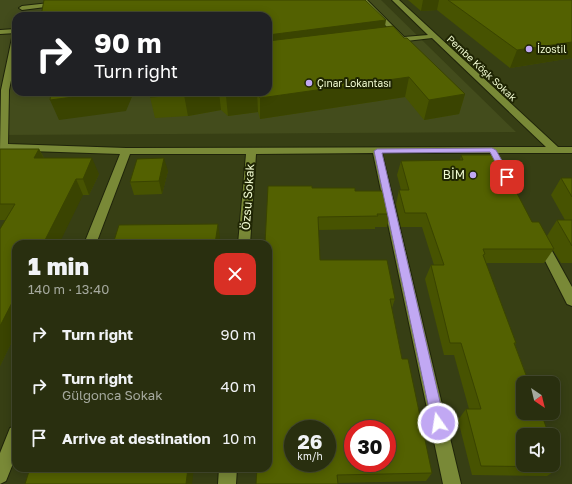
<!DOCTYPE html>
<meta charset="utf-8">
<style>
:root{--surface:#292f0f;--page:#313718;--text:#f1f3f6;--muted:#a5a99e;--line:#454a2f}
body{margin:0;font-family:"Golos Text",sans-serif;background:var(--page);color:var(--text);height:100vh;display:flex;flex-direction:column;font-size:15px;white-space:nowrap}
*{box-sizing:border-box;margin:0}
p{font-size:13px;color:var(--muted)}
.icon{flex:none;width:22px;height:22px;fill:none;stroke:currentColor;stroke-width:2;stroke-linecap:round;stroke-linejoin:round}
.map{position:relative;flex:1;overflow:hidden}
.side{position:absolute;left:12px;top:240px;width:260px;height:232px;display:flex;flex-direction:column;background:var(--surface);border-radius:12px;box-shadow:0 2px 10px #0003,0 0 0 1px var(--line)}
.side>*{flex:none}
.banner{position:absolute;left:12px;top:12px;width:260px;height:84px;border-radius:12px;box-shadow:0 2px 10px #0003,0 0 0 1px var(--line);background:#202124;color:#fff;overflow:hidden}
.needle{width:26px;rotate:145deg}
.tools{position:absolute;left:516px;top:376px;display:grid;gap:8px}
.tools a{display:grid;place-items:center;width:44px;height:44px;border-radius:8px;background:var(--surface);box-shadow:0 2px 10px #0003,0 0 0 1px var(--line);font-size:20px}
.speed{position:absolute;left:284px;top:420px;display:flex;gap:8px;font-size:20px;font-weight:700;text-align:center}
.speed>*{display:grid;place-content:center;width:52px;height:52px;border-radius:50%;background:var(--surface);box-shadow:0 2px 10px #0003,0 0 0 1px var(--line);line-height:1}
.speed small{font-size:10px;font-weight:400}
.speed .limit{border:6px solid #d22;background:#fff;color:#111}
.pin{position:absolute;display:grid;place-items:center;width:34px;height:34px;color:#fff;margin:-17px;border-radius:8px;box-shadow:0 2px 6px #0006}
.me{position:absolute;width:44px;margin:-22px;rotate:347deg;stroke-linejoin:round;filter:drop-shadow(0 0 3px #0008)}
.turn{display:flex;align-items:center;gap:14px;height:84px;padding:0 16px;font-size:18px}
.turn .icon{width:52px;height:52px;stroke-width:2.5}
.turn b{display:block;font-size:28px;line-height:34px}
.round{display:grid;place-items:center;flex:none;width:42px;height:42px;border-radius:12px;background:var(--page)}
.head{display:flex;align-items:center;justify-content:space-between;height:68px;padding:0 16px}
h1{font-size:24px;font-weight:800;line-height:30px}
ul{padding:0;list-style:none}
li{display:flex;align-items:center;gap:12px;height:52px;padding:0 16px}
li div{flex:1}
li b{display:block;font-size:15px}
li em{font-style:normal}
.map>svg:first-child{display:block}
</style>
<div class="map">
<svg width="572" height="484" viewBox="0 0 572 484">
<rect width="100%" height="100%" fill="#373f14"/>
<path fill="#434c1c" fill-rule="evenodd" d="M0,0H381L516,132L0,135ZM16,16H268V92H16Z"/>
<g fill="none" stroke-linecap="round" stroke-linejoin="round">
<defs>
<path id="minor" d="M360,0H367L404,37L428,35L392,0H399L558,147H572V153H382L461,484H443L373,153L256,154L250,244H238L246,154H130L96,244H84L120,154L0,150L1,90L12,38L16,36V56L9,90L8,144L126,148L546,147L432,38L389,43V39L398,38Z
M59,2L62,4L61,5L22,10L19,8L22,6Z
M16,29V33L0,34V30Z
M542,239L546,240L572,287V306L567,304L536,243L538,240Z
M16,426V456L6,481L0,484V453L10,428Z
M219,468H237L236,484H218Z"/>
</defs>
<use href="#minor" stroke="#1f240a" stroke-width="2"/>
<use href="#minor" fill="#798937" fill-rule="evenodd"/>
</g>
<path fill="#475301" d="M408,0H572V58L510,68L437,10L421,11Z
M268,16L385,27L404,38L465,94L459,114L424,120L405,97L260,119L258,112L228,116L221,110L188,116L155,118L150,97L152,92H268Z
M0,149H39L44,158L99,174L89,195H83L16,244V333L0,366L6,220H0Z
M461,155L547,236L557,220H565L551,195L561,178H572V263H561L553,250L544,263H486L516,343L515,345L561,467L547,476L472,475L458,420L466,409H469L454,355H444L425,279L431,265H434L422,227H401L396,204L399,190H401L397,175L401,161L460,160Z
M168,171L162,194L134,195L130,182Z
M312,188L355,191L390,214L387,227H375V229L318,230L320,260L395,299L392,308L402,359L432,473L426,481L338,483Z"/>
<path fill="#3a4401" d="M423,0H439L437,10L421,11Z
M386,20L383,38L268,53V35Z
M572,42V58L510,68L517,50Z
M409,77L405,97L260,119V98Z
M111,92H134L126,111L59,120L50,100Z
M203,92H219L221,110L188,116L184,95Z
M257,92L258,112L228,116L226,96Z
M465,94L459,114L424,120L429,100Z
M39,149L47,165L34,158Z
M92,158L99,174L89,195L83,179Z
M164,158L168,171L162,194L159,181Z
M76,179L83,195L59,244H43Z
M218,224L220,237L219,244H215Z
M16,295V333L0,366V326Z
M188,468H194L192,484H186Z"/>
<path fill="#536101" stroke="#3a4401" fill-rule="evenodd" d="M44,0H365L386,20L268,35V16H41Z
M448,0H572V42L517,50Z
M393,26L404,38H407L465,94L429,100L409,77L260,98L257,92H268V41Z
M51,92H111L50,100Z
M152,92H203L184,95L150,97Z
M221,92H255L226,96Z
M0,149H39L34,158H92L83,179H76L43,244H16V295L0,326V229L15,204H0Z
M461,155H497L532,222H539L554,249H483L485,254L483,255L516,343H514L529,383H523V413H541L549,435H523V465H553V446L561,467L481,466L466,409H481L461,343H450L431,265H444L426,213H405L399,190H409L401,161L463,160Z
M164,158L159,181L130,182L137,159Z
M561,178H572V197Z
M268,186H312V188H355V191H385L390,214H377L378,216L318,217L320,260H387L395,299H390L402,359H408L432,473L337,475L338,484H256L257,468H268V244H265ZM293,429H327V463H293ZM353,429H387V463H353Z
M557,220H572V246Z
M218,224L215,244H113L119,225Z
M30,468H188L186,484H25Z"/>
<path fill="#c1a8f3" stroke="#7d6d9e" d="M492,148L496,150L511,177L510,179H504L490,152L382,153L445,423L443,428L438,430L434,428L432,423L374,151L377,149Z"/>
<g fill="#c1a8f3" stroke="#1f2503" stroke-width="1.5">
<circle cx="529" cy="49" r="4"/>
<circle cx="309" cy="83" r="4"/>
<circle cx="473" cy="175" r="4"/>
</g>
<g text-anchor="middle" stroke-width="4" stroke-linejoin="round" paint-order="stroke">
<g font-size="10" fill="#f0fad1" stroke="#1f2503" text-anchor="start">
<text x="537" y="53">İzostil</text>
<text x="317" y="87">Çınar Lokantası</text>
</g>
<g font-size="10" fill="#f0fad1" stroke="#1f2503">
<text transform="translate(482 68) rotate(43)" y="4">Pembe Köşk Sokak</text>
</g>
<g font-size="12" fill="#f0fad1" stroke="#1f2503" text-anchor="end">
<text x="465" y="179">BİM</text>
</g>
<g font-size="12" fill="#f0fad1" stroke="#1f2503">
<text transform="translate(248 197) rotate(-86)" y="4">Özsu Sokak</text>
</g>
</g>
</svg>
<div class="tools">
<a><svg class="needle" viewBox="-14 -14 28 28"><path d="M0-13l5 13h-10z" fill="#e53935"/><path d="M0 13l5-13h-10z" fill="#a5a99e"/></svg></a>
<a><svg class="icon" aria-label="sound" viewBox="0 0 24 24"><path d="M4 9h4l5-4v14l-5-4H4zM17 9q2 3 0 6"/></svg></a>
</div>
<div class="speed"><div>26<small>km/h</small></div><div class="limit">30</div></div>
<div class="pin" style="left:507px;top:177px;background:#d93025"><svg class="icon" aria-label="arrive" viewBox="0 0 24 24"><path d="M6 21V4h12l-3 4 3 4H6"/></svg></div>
<svg class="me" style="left:438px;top:423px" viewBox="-20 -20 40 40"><circle r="17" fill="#c1a8f3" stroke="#fff" stroke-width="3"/><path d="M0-11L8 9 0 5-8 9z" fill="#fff"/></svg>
<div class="banner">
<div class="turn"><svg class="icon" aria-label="right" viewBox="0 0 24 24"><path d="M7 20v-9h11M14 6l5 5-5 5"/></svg><div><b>90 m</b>Turn right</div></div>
</div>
<section class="side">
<div class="head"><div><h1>1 min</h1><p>140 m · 13:40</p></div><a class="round" style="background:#d93025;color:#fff"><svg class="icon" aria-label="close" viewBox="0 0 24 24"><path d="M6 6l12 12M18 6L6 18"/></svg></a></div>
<ul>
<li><svg class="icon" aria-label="right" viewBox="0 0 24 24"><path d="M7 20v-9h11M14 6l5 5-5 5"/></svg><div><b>Turn right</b></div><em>90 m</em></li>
<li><svg class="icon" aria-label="right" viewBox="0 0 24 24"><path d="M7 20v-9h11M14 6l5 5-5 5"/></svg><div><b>Turn right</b><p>Gülgonca Sokak</p></div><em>40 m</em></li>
<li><svg class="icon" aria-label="arrive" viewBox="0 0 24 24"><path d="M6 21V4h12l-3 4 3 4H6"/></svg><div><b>Arrive at destination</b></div><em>10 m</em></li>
</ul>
</section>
</div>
